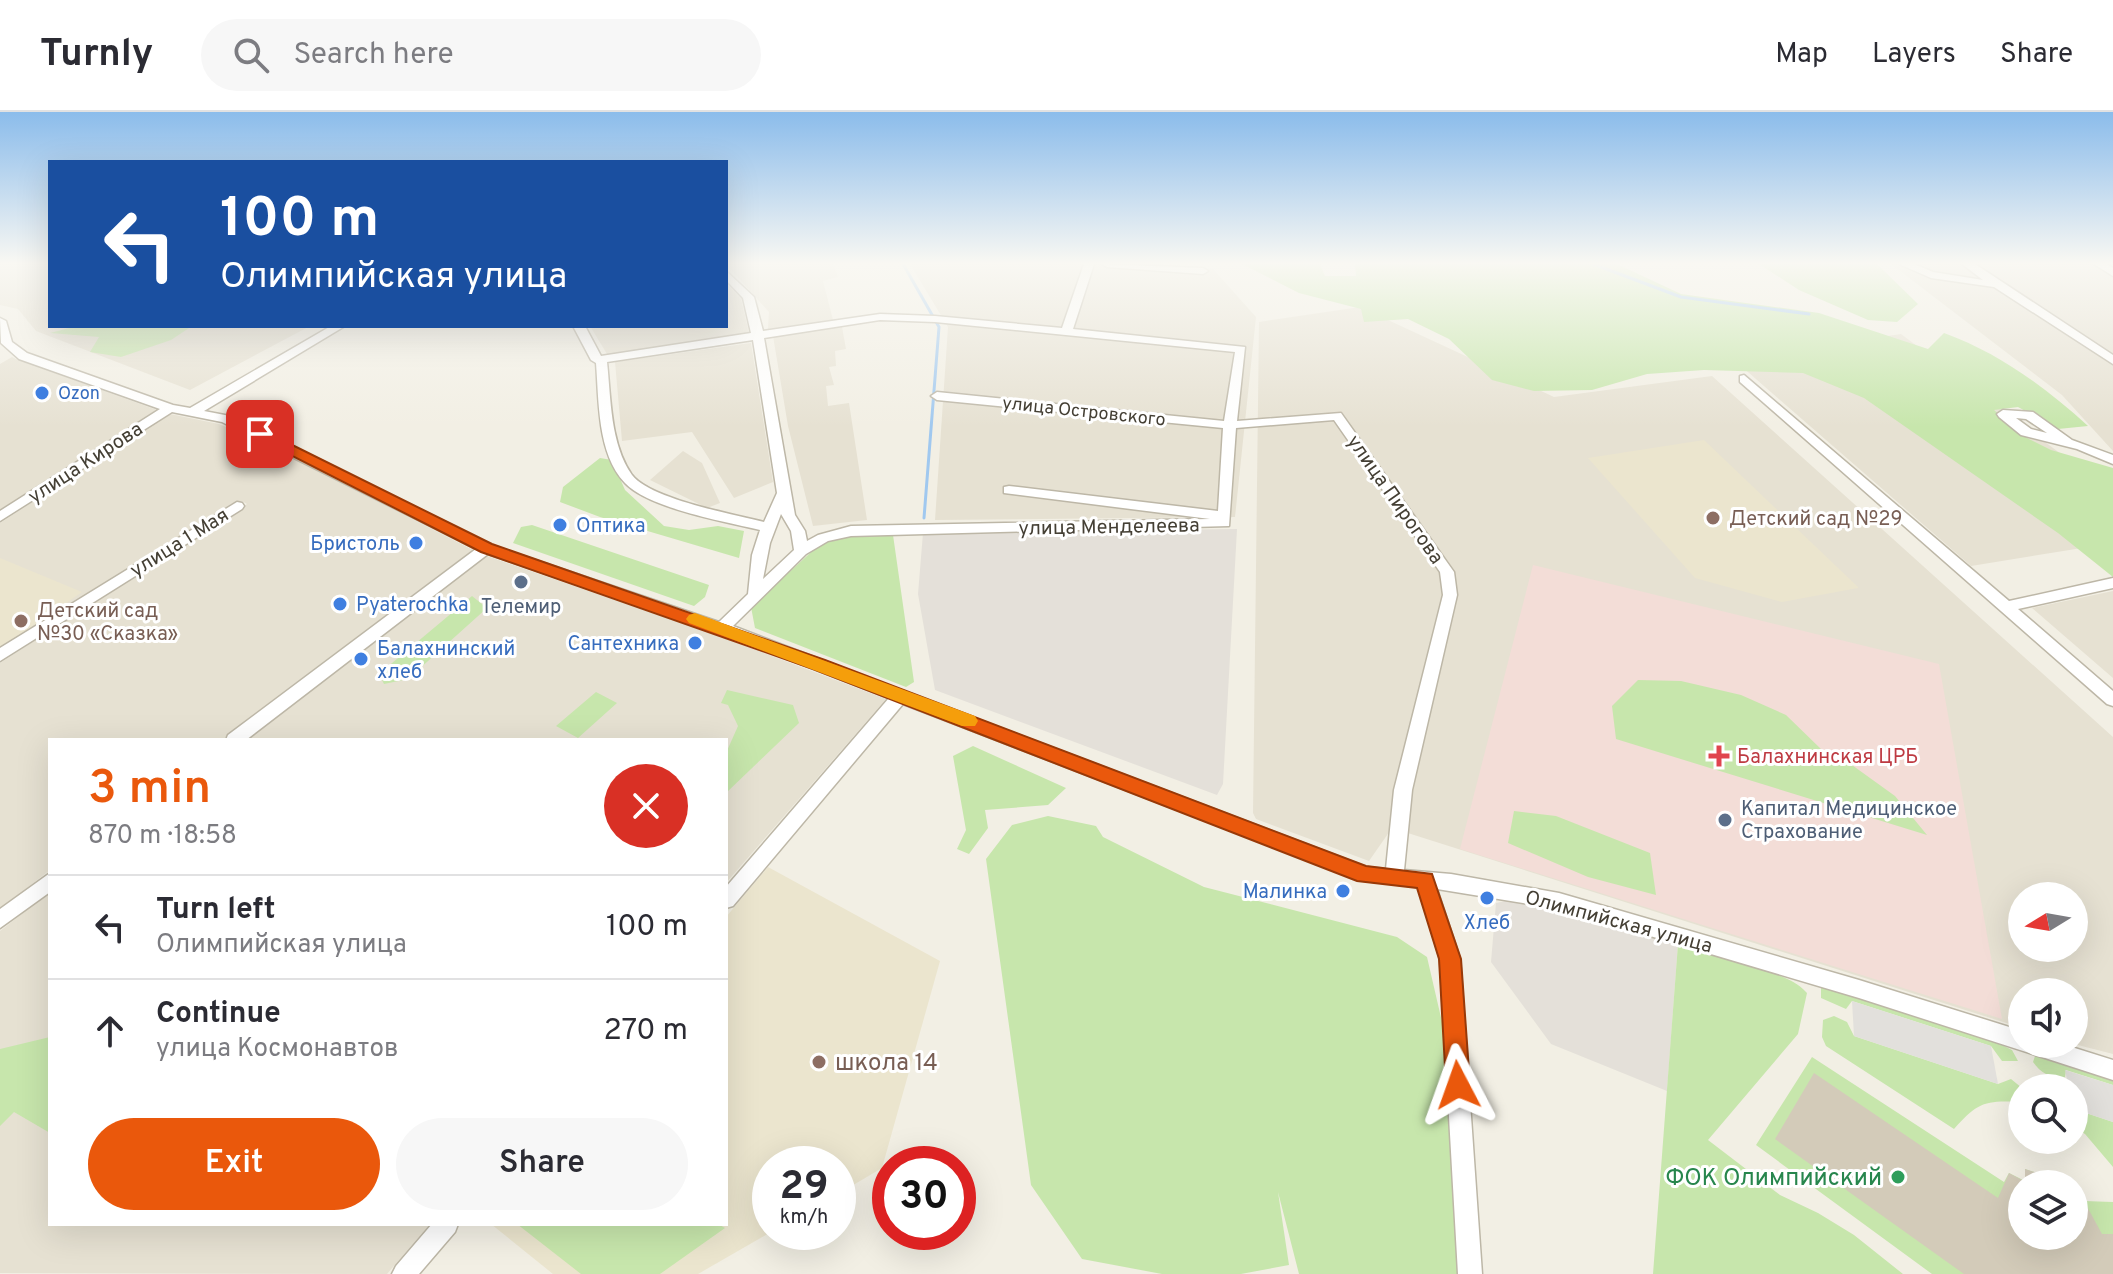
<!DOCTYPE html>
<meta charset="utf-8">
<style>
:root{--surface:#fff;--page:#f7f7f7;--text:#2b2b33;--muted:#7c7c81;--line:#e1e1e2;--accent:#ea580c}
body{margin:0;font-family:Overpass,sans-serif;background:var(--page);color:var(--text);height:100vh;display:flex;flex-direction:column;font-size:30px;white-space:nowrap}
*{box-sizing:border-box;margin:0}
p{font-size:26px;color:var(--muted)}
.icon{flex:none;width:44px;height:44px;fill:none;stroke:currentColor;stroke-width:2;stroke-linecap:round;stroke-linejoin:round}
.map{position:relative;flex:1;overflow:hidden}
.sheet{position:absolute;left:48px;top:626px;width:680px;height:488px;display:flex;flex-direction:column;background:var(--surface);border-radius:0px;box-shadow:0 8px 32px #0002}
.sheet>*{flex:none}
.hud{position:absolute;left:48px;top:48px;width:680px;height:168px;border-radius:0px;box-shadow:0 8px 32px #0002;background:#1a4fa0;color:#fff;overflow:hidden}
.needle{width:52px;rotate:259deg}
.tools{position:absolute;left:2008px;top:770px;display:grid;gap:16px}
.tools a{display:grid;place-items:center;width:80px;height:80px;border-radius:50%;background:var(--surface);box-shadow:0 8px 32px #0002;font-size:40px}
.speed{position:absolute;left:752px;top:1034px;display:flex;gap:16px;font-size:40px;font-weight:700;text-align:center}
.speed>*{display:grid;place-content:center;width:104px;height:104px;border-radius:50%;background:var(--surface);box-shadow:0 8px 32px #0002;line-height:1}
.speed small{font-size:20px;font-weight:400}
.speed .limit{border:12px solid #d22;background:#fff;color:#111}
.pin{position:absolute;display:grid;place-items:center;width:68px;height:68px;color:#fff;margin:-34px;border-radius:16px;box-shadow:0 4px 12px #0006}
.me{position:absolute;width:88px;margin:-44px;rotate:356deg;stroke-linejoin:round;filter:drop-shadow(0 0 6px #0008)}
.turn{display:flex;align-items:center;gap:28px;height:168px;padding:0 40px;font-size:36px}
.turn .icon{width:104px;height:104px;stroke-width:2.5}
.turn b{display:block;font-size:56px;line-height:68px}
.round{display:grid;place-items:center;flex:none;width:84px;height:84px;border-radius:42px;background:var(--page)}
.head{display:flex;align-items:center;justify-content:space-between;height:136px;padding:0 40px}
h1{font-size:48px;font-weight:600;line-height:60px;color:var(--accent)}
.button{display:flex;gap:16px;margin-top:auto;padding:16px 40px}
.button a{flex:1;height:92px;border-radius:48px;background:var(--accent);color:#fff;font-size:32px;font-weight:600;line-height:92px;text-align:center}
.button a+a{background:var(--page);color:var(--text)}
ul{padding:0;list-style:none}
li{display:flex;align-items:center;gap:24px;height:104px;padding:0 40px;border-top:2px solid var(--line)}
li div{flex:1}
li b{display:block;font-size:30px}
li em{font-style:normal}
header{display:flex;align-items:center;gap:48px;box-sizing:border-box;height:112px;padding:0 40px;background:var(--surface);border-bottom:2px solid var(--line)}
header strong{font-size:38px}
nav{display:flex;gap:44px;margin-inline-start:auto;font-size:28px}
.search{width:560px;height:72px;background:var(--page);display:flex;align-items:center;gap:20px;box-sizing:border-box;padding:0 28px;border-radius:44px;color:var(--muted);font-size:30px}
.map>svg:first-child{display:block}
</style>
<header>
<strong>Turnly</strong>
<div class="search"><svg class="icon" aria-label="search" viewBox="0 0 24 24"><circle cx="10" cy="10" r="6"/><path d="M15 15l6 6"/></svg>Search here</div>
<nav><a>Map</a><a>Layers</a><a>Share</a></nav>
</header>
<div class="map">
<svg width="2113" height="1162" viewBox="0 0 2113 1162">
<rect width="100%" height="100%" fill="#f2efe4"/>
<path fill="#e6e1d2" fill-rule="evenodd" d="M0,152H50V214H310L190,278L36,219L18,197L0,193Z
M726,152H833L838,165L823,169L833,208L768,217L769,200Z
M910,152H1110L1213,157L1256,205L1235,405L935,408L948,215Z
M1891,152H2113V339L2062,283Z
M726,171L741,187L749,221L607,242L590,214H726Z
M1360,195L1554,285L1712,264L2113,625V942L2074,932V880H2022V916L1392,716L1369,749L1256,707L1253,701L1259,210ZM2022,784H2074V836H2022Z
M842,215L846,237L835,239L836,254L829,255L834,273L826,274L828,294L849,291L867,408L813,414L788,314L773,224Z
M1901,222L2113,381V431L1971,454L1733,247Z
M751,231L773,370L734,386L692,320L622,329L615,250Z
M12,245L16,247L157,298L0,398V252Z
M170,302L219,312L253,326L473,438L222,628H50V758L0,797V551L247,392L242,389L231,392L0,536V411Z
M683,339L702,351L720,391L707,396L650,368Z
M487,444L716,523L886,587L726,771V628H247Z
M2113,479V566L2032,496Z
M50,780V1112H430L387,1162L0,1161V819Z"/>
<path fill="#e4e0d9" d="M1237,417L1223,672L1217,683L935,578L918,482L923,421Z
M1516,787L1678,832L1667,979L1551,932L1491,850L1496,791Z"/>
<path fill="#ebe5ce" d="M1704,328L1858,475V476L1782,490L1695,466L1588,346Z
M0,446L82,480L0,537Z
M768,755L940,849L882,1056L838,1082V1052H770L771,1120L698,1162H553L491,1112H726V805Z"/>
<path fill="#f3ddd7" d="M1533,453L1939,552L2002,907L1460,737Z"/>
<path fill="#c7e6ac" d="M1242,152H1320L1325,164H1356L1355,152H1617L1681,182L1819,201L1928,237L1944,221C1999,241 2045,275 2088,314L2058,317L2018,295L1994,298L2027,326L2051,338L2113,356V465L2058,421L1864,286L1803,261L1704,258L1647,262L1592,278L1534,279L1492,268L1449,227L1408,207L1364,210L1361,197L1299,181Z
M1759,152H1877L1918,192L1897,210L1868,208L1799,178Z
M77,214H192L171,228L121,245L90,240L99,225L50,221Z
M600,346L612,348L625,378L664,414L689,418L718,414L744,419L739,446L600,405L560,390L563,375Z
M532,413L709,473L705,485L694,494L513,431L521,415Z
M852,423H893L914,570L906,575L755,516L751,495L820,432Z
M472,484L487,496L408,567L384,572L379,562Z
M1638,568L1681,569L1741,583L1786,603L1822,638L1845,648L1895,684L1927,723L1616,627L1612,594Z
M727,578L793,593L799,611L726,681V641L738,614L728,593L721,591Z
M596,580L617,591L578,626L556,614Z
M973,634L1066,676L1048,693L985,698L988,716L969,742L957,737L966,718L953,644Z
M1514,699L1556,704L1650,741L1656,783L1588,765L1508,731Z
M1048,704L1096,714L1103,725L1204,775L1397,825L1427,845L1452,953L1466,1162H1299L1278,1080L1289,1153L1241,1162H1162L1082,1147L1031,1073L986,747L1012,713Z
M1678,832L1757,851C1773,864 1793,865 1807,881L1798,922L1708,1028L1780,1083L1818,1101L1854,1123L1903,1162H1653Z
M1821,874L2002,933L2012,938L2018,949H2002L1991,934L1852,889L1846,897L1821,886Z
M1834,904L1847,910L1854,924L1998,972L2011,967L2022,976L2021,990C1985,988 1978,990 1954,1017L1826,934L1822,925L1823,908Z
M50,925V1021L14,1000L0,1014V937Z
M2035,944L2113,969V973L2066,958L2065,965L2061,967C2048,964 2041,961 2033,950Z
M1812,945L2004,1070L2009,1061L2025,1069V1057L2061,1069L2062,1072H2022V1124H2074L2084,1089L2113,1090V1162H1932L1756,1033Z
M2074,997L2113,1010V1055L2085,1022L2074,1015Z
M517,1112H718L725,1116L660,1162H581Z"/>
<path fill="#e2e0dc" d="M1852,889L1991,934L1998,972L1854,924Z
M2065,958L2113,973V1010L2074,997V976H2069Z"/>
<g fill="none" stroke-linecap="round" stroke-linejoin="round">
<path stroke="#a0c8ef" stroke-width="3" d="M903,152L939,215L924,406
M1593,152L1681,185L1809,202"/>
</g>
<path fill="#d3cbb9" d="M1814,961L1998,1086L2009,1061L2022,1068V1124H2074V1086L2084,1089L2102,1122H2113V1162H1964L1775,1027Z
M2025,1057L2065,1070L2064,1072H2025Z"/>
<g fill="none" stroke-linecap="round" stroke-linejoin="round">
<defs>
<path id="minor" d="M1084,152H1094L1073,217L1245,235L1237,309L1341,301L1454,460L1457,483L1412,678L1404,758L1451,762L1559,781L1859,868L2022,919V932H2062L2113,948V968L1859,886L1559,797L1437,777L1460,847L1482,1162H1458L1440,847L1418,775L1359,768L903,592L733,794L726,796V775L889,586L717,520L488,442L246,628H226L228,623L476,437L222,310L172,300L0,409V399L160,297L19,247L1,231L0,206L6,209L12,230L27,241L173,293L190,296L331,214H345L204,299L230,304L491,433L719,510L748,482L752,443L760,418C726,410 648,396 625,371C597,342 599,288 596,251L591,248L573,214H585L601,244L751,221L743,186L726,168V159L754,185L763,219L880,202L935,204L1062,216ZM880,208L935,210L1235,240L1224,309L937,280L931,284L937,288L1223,316L1218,399L1009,374L1004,375V381L1210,407L851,414L818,423L807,429L805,419L795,403L764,226ZM753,228L777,381L764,410C733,402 650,387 632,363C610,332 611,286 607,250ZM1334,308L1440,460L1443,483L1394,678L1386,757L1366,755L733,514L806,442L828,429L851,424L1229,414L1236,316ZM781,402L791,419L794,438L763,467L770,431Z
M1102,152L1203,156L1208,159L1203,162L1107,155Z
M1899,152H1914L1933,160L1983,168L1962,152H1975L2113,243V252L1994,175L1931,166Z
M2094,152H2107L2113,156V164Z
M1744,263L2009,489L2113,466V476L2018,497L2113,579V594L2107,592L1740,270V264Z
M2003,298L2033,300L2072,328L2113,343V352L2077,337L2021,323L1999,305L1997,302ZM2016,306L2026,307L2047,321L2031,317Z
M237,390L242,391L244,394L242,397L0,549V536Z
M50,761V780L0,816V797Z
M432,1112H458L455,1120L419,1162H392L396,1154Z"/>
</defs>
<use href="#minor" stroke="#bdb7a7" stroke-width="3"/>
<use href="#minor" fill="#fff" fill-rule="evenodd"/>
</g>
<linearGradient id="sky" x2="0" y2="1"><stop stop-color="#8bbceb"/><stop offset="0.48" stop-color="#f9f8f3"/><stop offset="1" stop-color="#f9f8f3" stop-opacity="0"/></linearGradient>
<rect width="2113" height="315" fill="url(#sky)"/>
<path fill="#ea580c" stroke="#983908" stroke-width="2" d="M260,317L492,432L825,548L1366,754L1432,762L1461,847L1470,973L1467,981L1458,985L1450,981L1446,973L1439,847L1417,776L1357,769L813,557L481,440L255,325L253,322Z"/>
<path fill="#f59e0b" d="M695,501L975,604L978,609L975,614H962L689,511L686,507L689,503Z"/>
<g fill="#3f7fe0" stroke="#fff" stroke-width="3">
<circle cx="42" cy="281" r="8"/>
<circle cx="560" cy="413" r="8"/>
<circle cx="416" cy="431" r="8"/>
<circle cx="340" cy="492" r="8"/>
<circle cx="695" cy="531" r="8"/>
<circle cx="361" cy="547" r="8"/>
<circle cx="1343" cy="779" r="8"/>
<circle cx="1487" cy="786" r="8"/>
</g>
<g fill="#8d6e63" stroke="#fff" stroke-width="3">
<circle cx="1713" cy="406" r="8"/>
<circle cx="21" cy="509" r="8"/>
<circle cx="819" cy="950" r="8"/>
</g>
<g fill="#5c6f8a" stroke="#fff" stroke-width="3">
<circle cx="521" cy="470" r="8"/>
<circle cx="1725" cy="708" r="8"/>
</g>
<path fill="#e0444e" stroke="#fff" stroke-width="3" d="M1715 632h8v8h8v8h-8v8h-8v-8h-8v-8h8z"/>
<circle fill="#2e9e5b" stroke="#fff" stroke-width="3" cx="1898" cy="1065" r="8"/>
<g text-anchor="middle" stroke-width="6" stroke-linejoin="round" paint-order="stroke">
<g font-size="18" fill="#366cbe" stroke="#fff" text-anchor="start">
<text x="58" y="287">Ozon</text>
</g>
<g font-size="18" fill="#443f34" stroke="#fff">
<text transform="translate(1084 299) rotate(6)" y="6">улица Островского</text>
</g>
<g font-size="20" fill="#443f34" stroke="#fff">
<text transform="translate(85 350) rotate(-33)" y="7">улица Кирова</text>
<text transform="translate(1396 387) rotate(55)" y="7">улица Пирогова</text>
<text transform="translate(1109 414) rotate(-1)" y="7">улица Менделеева</text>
<text transform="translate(179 430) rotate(-32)" y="7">улица 1 Мая</text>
<text transform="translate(1619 809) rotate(15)" y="7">Олимпийская улица</text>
</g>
<g font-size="20" fill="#785e54" stroke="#fff" text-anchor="start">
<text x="1729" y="413">Детский сад №29</text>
<text x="37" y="505">Детский сад<tspan x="37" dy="23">№30 «Сказка»</tspan></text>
</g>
<g font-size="20" fill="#366cbe" stroke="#fff" text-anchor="start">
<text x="576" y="420">Оптика</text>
<text x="400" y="438" text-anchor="end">Бристоль</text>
<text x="356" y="499">Pyaterochka</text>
<text x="679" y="538" text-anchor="end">Сантехника</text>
<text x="377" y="543">Балахнинский<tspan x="377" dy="23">хлеб</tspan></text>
<text x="1327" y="786" text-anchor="end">Малинка</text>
<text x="1487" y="817" text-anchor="middle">Хлеб</text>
</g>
<g font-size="20" fill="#4e5e75" stroke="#fff">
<text x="521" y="501">Телемир</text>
<text x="1741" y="703" text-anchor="start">Капитал Медицинское<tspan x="1741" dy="23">Страхование</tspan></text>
</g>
<g font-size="20" fill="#be3a42" stroke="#fff" text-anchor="start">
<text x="1737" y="651">Балахнинская ЦРБ</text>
</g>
<g font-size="24" fill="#785e54" stroke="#fff" text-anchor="start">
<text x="835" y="958">школа 14</text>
</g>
<g font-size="24" fill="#27864d" stroke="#fff" text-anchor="end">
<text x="1882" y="1073">ФОК Олимпийский</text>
</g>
</g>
</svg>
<div class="tools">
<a><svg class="needle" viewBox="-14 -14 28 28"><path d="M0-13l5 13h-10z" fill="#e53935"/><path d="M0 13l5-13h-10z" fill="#7c7c81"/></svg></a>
<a><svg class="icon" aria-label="sound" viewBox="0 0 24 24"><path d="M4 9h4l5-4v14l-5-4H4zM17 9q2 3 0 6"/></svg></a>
<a><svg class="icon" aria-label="search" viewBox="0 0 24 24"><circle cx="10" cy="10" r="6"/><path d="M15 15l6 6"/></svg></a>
<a><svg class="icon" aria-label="layers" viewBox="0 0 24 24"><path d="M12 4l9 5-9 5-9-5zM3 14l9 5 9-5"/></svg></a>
</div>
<div class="speed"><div>29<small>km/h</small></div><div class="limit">30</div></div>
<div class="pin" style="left:260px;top:322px;background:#d93025"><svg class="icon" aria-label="arrive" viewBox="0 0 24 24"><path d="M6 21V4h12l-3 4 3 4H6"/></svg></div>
<svg class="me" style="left:1458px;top:973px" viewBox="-20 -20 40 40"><path d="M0-17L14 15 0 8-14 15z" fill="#ea580c" stroke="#fff" stroke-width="4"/></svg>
<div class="hud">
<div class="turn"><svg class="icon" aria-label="left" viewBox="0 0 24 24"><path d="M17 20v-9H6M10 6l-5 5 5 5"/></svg><div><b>100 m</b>Олимпийская улица</div></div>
</div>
<section class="sheet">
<div class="head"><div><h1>3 min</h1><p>870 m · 18:58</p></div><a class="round" style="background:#d93025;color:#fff"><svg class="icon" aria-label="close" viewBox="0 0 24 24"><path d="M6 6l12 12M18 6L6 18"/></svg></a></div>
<ul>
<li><svg class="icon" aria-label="left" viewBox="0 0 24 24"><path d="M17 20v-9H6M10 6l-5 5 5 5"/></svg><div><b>Turn left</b><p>Олимпийская улица</p></div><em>100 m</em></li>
<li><svg class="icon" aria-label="ahead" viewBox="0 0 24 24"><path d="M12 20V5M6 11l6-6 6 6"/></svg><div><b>Continue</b><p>улица Космонавтов</p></div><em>270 m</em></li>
</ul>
<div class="button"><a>Exit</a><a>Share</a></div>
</section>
</div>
